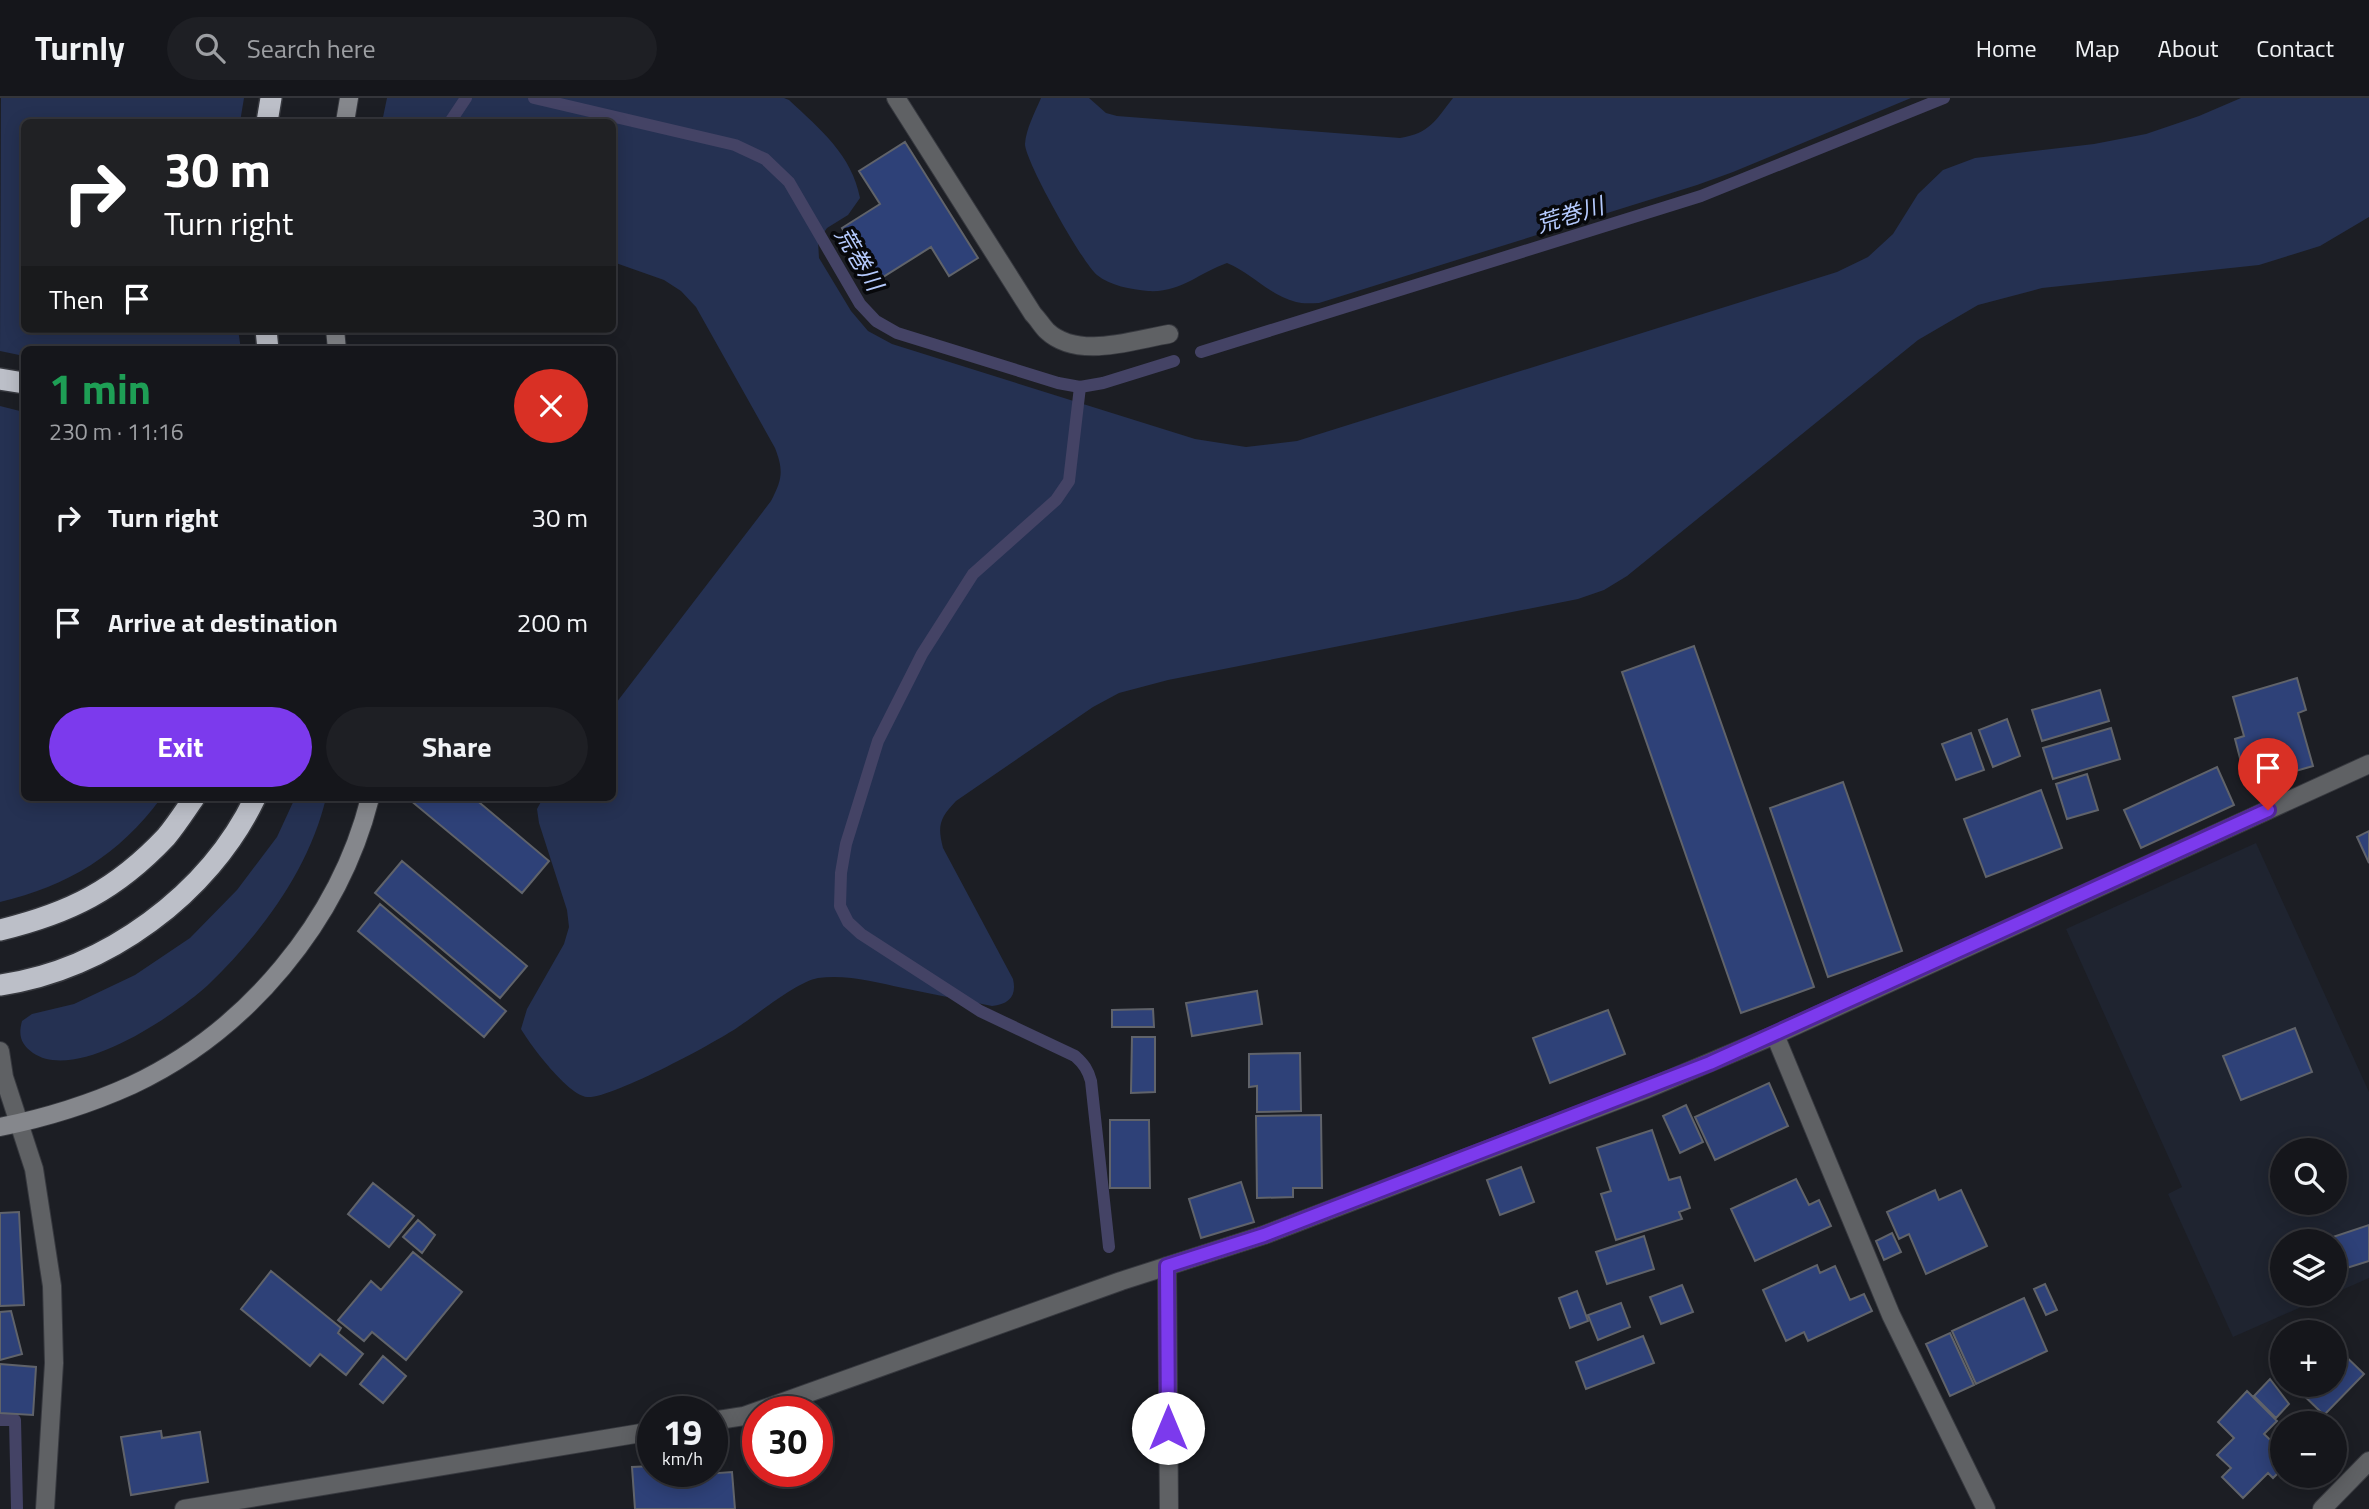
<!DOCTYPE html>
<meta charset="utf-8">
<style>
:root{--surface:#15161b;--page:#1e1f24;--text:#f1f3f6;--muted:#9d9fa3;--line:#34353a;--accent:#7c3aed}
body{margin:0;font-family:"Titillium Web","Noto Sans JP",sans-serif;background:var(--page);color:var(--text);height:100vh;display:flex;flex-direction:column;font-size:26px;white-space:nowrap}
*{box-sizing:border-box;margin:0}
p{font-size:23px;color:var(--muted)}
.icon{flex:none;width:38px;height:38px;fill:none;stroke:currentColor;stroke-width:2;stroke-linecap:round;stroke-linejoin:round}
.map{position:relative;flex:1;overflow:hidden}
.drawer{position:absolute;left:21px;top:248px;width:595px;height:455px;display:flex;flex-direction:column;background:var(--surface);border-radius:10px;box-shadow:0 4px 18px #0003,0 0 0 2px var(--line)}
.drawer>*{flex:none}
.top-card{position:absolute;left:21px;top:21px;width:595px;height:214px;border-radius:10px;box-shadow:0 4px 18px #0003,0 0 0 2px var(--line);background:#202124;color:#fff;overflow:hidden}
.buttons{position:absolute;left:2270px;top:1040px;display:grid;gap:14px}
.buttons a{display:grid;place-items:center;width:77px;height:77px;border-radius:50%;background:var(--surface);box-shadow:0 4px 18px #0003,0 0 0 2px var(--line);font-size:35px}
.speed{position:absolute;left:637px;top:1298px;display:flex;gap:14px;font-size:35px;font-weight:700;text-align:center}
.speed>*{display:grid;place-content:center;width:91px;height:91px;border-radius:50%;background:var(--surface);box-shadow:0 4px 18px #0003,0 0 0 2px var(--line);line-height:1}
.speed small{font-size:18px;font-weight:400}
.speed .limit{border:10px solid #d22;background:#fff;color:#111}
.pin{position:absolute;display:grid;place-items:center;width:60px;height:60px;color:#fff;margin:-72px -30px;border-radius:50% 50% 50% 0;rotate:-45deg;box-shadow:0 0 7px #0007}
.pin .icon{rotate:45deg}
.me{position:absolute;width:77px;margin:-38px;rotate:0deg;stroke-linejoin:round;filter:drop-shadow(0 0 5px #0008)}
.turn{display:flex;align-items:center;gap:24px;height:147px;padding:0 28px;font-size:32px}
.turn .icon{width:91px;height:91px;stroke-width:2.5}
.turn b{display:block;font-size:49px;line-height:60px}
.then{display:flex;align-items:center;height:66px;padding:0 28px;background:#0003;gap:14px;font-size:26px}
.round{display:grid;place-items:center;flex:none;width:74px;height:74px;border-radius:37px;background:var(--page)}
.head{display:flex;align-items:center;justify-content:space-between;height:119px;padding:0 28px}
h1{font-size:42px;font-weight:700;line-height:52px;color:#1e9e55}
.button{display:flex;gap:14px;margin-top:auto;padding:14px 28px}
.button a{flex:1;height:80px;border-radius:42px;background:var(--accent);color:#fff;font-size:28px;font-weight:700;line-height:80px;text-align:center}
.button a+a{background:var(--page);color:var(--text)}
ul{padding:0;list-style:none}
li{display:flex;align-items:center;gap:21px;height:105px;padding:0 28px}
li div{flex:1}
li b{display:block;font-size:26px}
li em{font-style:normal}
header{display:flex;align-items:center;gap:42px;box-sizing:border-box;height:98px;padding:0 35px;background:var(--surface);border-bottom:2px solid var(--line)}
header strong{font-size:33px}
nav{display:flex;gap:38px;margin-inline-start:auto;font-size:24px}
.search{width:490px;height:63px;background:var(--page);display:flex;align-items:center;gap:18px;box-sizing:border-box;padding:0 24px;border-radius:38px;color:var(--muted);font-size:26px}
.map>svg:first-child{display:block}
</style>
<header>
<strong>Turnly</strong>
<div class="search"><svg class="icon" aria-label="search" viewBox="0 0 24 24"><circle cx="10" cy="10" r="6"/><path d="M15 15l6 6"/></svg>Search here</div>
<nav><a>Home</a><a>Map</a><a>About</a><a>Contact</a></nav>
</header>
<div class="map">
<svg width="2369" height="1411" viewBox="0 0 2369 1411">
<rect width="100%" height="100%" fill="#1c1e24"/>
<path fill="#1f2430" fill-rule="evenodd" d="M2256,745L2369,994V1180L2335,1195L2334,1143H2282V1195H2333L2233,1239L2168,1096L2182,1089L2066,831ZM2282,1052H2334V1104H2282Z"/>
<path fill="#253152" d="M1,0H244L240,24H24V231H238L241,252H24V258L0,253Z
M387,0H784L789,2C820,31 852,57 860,100L848,117L827,130L818,143L819,160L851,213L868,233L892,246L1195,341L1246,349L1297,343L1837,174L1868,159L1893,136L1918,96L1943,72L1975,60L2094,46L2146,36L2199,18L2241,0H2369V119L2320,148L2259,167L2042,190L1978,207L1918,242L1627,478L1604,492L1578,501L1168,582L1119,595L1093,609L956,703C940,720 937,727 943,750L1013,881C1017,898 1009,906 992,908C962,902 932,896 903,890C876,884 846,876 818,880C797,884 759,915 741,927C719,943 609,1002 587,999C568,997 531,948 521,931L527,911L564,846L569,829L567,812L539,725L537,711L543,700H612L613,609L771,403C782,382 784,373 775,350L696,209L681,193L664,182L613,164L612,24H382Z
M1041,0H1089L1106,15L1117,18L1400,40C1430,35 1435,23 1453,0H1911L1733,74L1697,87L1319,205C1312,205 1303,206 1296,204C1270,198 1252,175 1227,165C1198,175 1181,195 1148,193C1131,191 1110,188 1097,177C1083,166 1025,63 1025,46C1026,31 1035,14 1041,0Z
M0,308L24,314V700H161C119,757 68,788 0,804Z
M295,700H326C309,772 260,837 208,887C175,917 77,985 33,955C21,946 18,938 22,923L32,916L74,906L135,877L190,840L237,792L277,739Z"/>
<g fill="none" stroke-linecap="round" stroke-linejoin="round">
<path stroke="#444365" stroke-width="12" d="M534,0L735,47L765,61L789,84L860,206L876,223L897,235L1058,285L1080,289L1103,285L1174,263
M450,24L466,0
M1201,254L1701,98L1944,0
M1080,289L1069,383L1056,402L973,476L922,556L878,643L846,746L841,775L840,808L848,824L861,836L980,913L1075,958C1084,966 1088,972 1091,983L1109,1149
M0,1322H15L17,1410"/>
</g>
<path fill="#2e4178" stroke="#60636a" stroke-width="2" d="M905,44L978,160L949,178L931,149L875,184L842,130L880,106L859,73Z
M1694,548L1814,889L1741,915L1622,574Z
M2297,580L2306,612L2298,615L2313,668L2247,687L2235,641L2244,638L2233,599Z
M2100,592L2109,623L2042,643L2032,612Z
M2007,621L2020,658L1993,669L1979,632Z
M2111,630L2120,661L2053,681L2043,650Z
M1971,635L1984,672L1956,682L1942,646Z
M2217,669L2234,707L2141,750L2124,712Z
M2087,676L2098,712L2067,721L2056,686Z
M1843,684L1902,853L1828,879L1770,710Z
M2041,692L2062,750L1986,779L1964,721Z
M412,700H474L549,763L522,795L410,702Z
M2369,733V765L2357,739Z
M402,763L527,868L500,900L375,795Z
M380,806L506,913L484,939L358,833Z
M1257,893L1262,926L1192,938L1186,905Z
M1153,911L1154,929H1112V912Z
M1608,912L1625,956L1550,985L1533,940Z
M2295,930L2312,974L2241,1002L2223,958Z
M1132,939H1155V994L1131,995Z
M1300,955L1301,1013L1257,1014V988L1249,989V956Z
M1769,985L1788,1028L1715,1062L1695,1019Z
M1686,1007L1703,1044L1680,1055L1663,1018Z
M1321,1017L1322,1090H1293V1099L1257,1100L1256,1018Z
M1110,1022H1149L1150,1090H1110Z
M1652,1032L1669,1082L1680,1079L1690,1110L1679,1114L1682,1121L1616,1142L1601,1096L1611,1093L1597,1050Z
M1521,1069L1534,1104L1500,1117L1487,1082Z
M1796,1081L1809,1107L1819,1102L1831,1128L1755,1163L1731,1111Z
M1241,1084L1254,1124L1201,1140L1189,1101Z
M373,1085L414,1118L389,1149L348,1116Z
M1935,1092L1939,1102L1961,1092L1987,1148L1926,1176L1909,1136L1899,1141L1887,1114Z
M19,1114L24,1207L0,1208V1115Z
M418,1122L435,1137L422,1155L403,1139Z
M2369,1127V1163L2334,1174V1143H2321Z
M1892,1135L1901,1154L1884,1162L1876,1143Z
M1644,1138L1654,1171L1607,1186L1596,1154Z
M413,1154L462,1194L406,1262L372,1234L364,1243L338,1222L371,1183L381,1192Z
M1817,1167L1820,1175L1835,1168L1850,1202L1864,1196L1872,1213L1808,1243L1804,1234L1786,1243L1763,1192Z
M271,1173L341,1230L338,1235L363,1256L346,1277L320,1256L310,1268L241,1211Z
M2045,1186L2057,1212L2046,1217L2034,1191Z
M1682,1187L1693,1214L1661,1226L1650,1199Z
M1577,1193L1588,1223L1570,1230L1559,1200Z
M2024,1200L2047,1253L1976,1286L1952,1233Z
M1621,1205L1630,1229L1598,1242L1588,1217Z
M11,1213L22,1256L0,1262V1214Z
M1950,1235L1974,1287L1950,1298L1926,1246Z
M1643,1238L1654,1265L1586,1291L1576,1264Z
M2334,1247L2364,1276L2324,1317L2292,1286H2334Z
M383,1258L406,1278L383,1305L360,1286Z
M0,1266L36,1269L33,1317L0,1315Z
M2270,1281L2289,1306L2276,1320L2254,1298Z
M2247,1293L2277,1323L2264,1336L2282,1353V1371L2273,1380L2268,1375L2243,1400L2222,1379L2231,1370L2217,1357L2234,1340L2218,1324Z
M161,1333L162,1340L200,1334L208,1384L131,1397L121,1339Z
M653,1368V1374H691V1377L732,1374L735,1411H635L632,1369Z"/>
<g fill="none" stroke-linecap="round" stroke-linejoin="round">
<defs>
<path id="street" d="M896,0L1033,216C1038,221 1042,228 1047,233C1078,262 1133,242 1169,236
M1775,937L1891,1217L1986,1411
M0,953L4,979L34,1071L52,1188L54,1265L45,1411
M1167,1168L1169,1411
M712,1323L744,1318L1121,1183L1264,1137L1647,991L1775,937L2369,666
M184,1411L653,1333
M2322,1411L2369,1363"/>
<path id="secondary" d="M345,24L349,0
M335,231L337,252
M0,1029C45,1020 90,1006 132,987C247,933 339,823 370,700"/>
<path id="highway" d="M267,24L271,0
M266,231L268,252
M0,281L24,285
M0,832C70,815 116,792 166,739C176,727 185,713 194,700
M0,887C106,872 209,796 255,700"/>
</defs>
<use href="#street" stroke="#37393f" stroke-width="20"/>
<use href="#secondary" stroke="#37393f" stroke-width="20"/>
<use href="#highway" stroke="#37393f" stroke-width="24"/>
<use href="#street" stroke="#5f6164" stroke-width="18"/>
<use href="#secondary" stroke="#85878c" stroke-width="18"/>
<use href="#highway" stroke="#bcbfc8" stroke-width="21"/>
</g>
<g fill="none" stroke-linecap="round" stroke-linejoin="round">
<defs>
<path id="route" d="M1168,1330L1167,1168L1264,1137L1710,965L2268,712"/>
</defs>
<use href="#route" stroke="#51269a" stroke-width="18"/>
<use href="#route" stroke="#7c3aed" stroke-width="12"/>
</g>
<g text-anchor="middle" stroke-width="7" stroke-linejoin="round" paint-order="stroke">
<g font-size="23" font-style="italic" fill="#b5cafd" stroke="#07080b">
<text transform="translate(1570 117) rotate(-17)" y="8">荒巻川</text>
<text transform="translate(859 161) rotate(59)" y="8">荒巻川</text>
</g>
</g>
</svg>
<div class="buttons">
<a><svg class="icon" aria-label="search" viewBox="0 0 24 24"><circle cx="10" cy="10" r="6"/><path d="M15 15l6 6"/></svg></a>
<a><svg class="icon" aria-label="layers" viewBox="0 0 24 24"><path d="M12 4l9 5-9 5-9-5zM3 14l9 5 9-5"/></svg></a>
<a>+</a>
<a>−</a>
</div>
<div class="speed"><div>19<small>km/h</small></div><div class="limit">30</div></div>
<div class="pin" style="left:2268px;top:712px;background:#d93025"><svg class="icon" aria-label="arrive" viewBox="0 0 24 24"><path d="M6 21V4h12l-3 4 3 4H6"/></svg></div>
<svg class="me" style="left:1168px;top:1330px" viewBox="-20 -20 40 40"><circle r="19" fill="#fff"/><path d="M0-13L10 11 0 6-10 11z" fill="#7c3aed"/></svg>
<div class="top-card">
<div class="turn"><svg class="icon" aria-label="right" viewBox="0 0 24 24"><path d="M7 20v-9h11M14 6l5 5-5 5"/></svg><div><b>30 m</b>Turn right</div></div>
<div class="then">Then<svg class="icon" aria-label="arrive" viewBox="0 0 24 24"><path d="M6 21V4h12l-3 4 3 4H6"/></svg></div>
</div>
<section class="drawer">
<div class="head"><div><h1>1 min</h1><p>230 m · 11:16</p></div><a class="round" style="background:#d93025;color:#fff"><svg class="icon" aria-label="close" viewBox="0 0 24 24"><path d="M6 6l12 12M18 6L6 18"/></svg></a></div>
<ul>
<li><svg class="icon" aria-label="right" viewBox="0 0 24 24"><path d="M7 20v-9h11M14 6l5 5-5 5"/></svg><div><b>Turn right</b></div><em>30 m</em></li>
<li><svg class="icon" aria-label="arrive" viewBox="0 0 24 24"><path d="M6 21V4h12l-3 4 3 4H6"/></svg><div><b>Arrive at destination</b></div><em>200 m</em></li>
</ul>
<div class="button"><a>Exit</a><a>Share</a></div>
</section>
</div>
